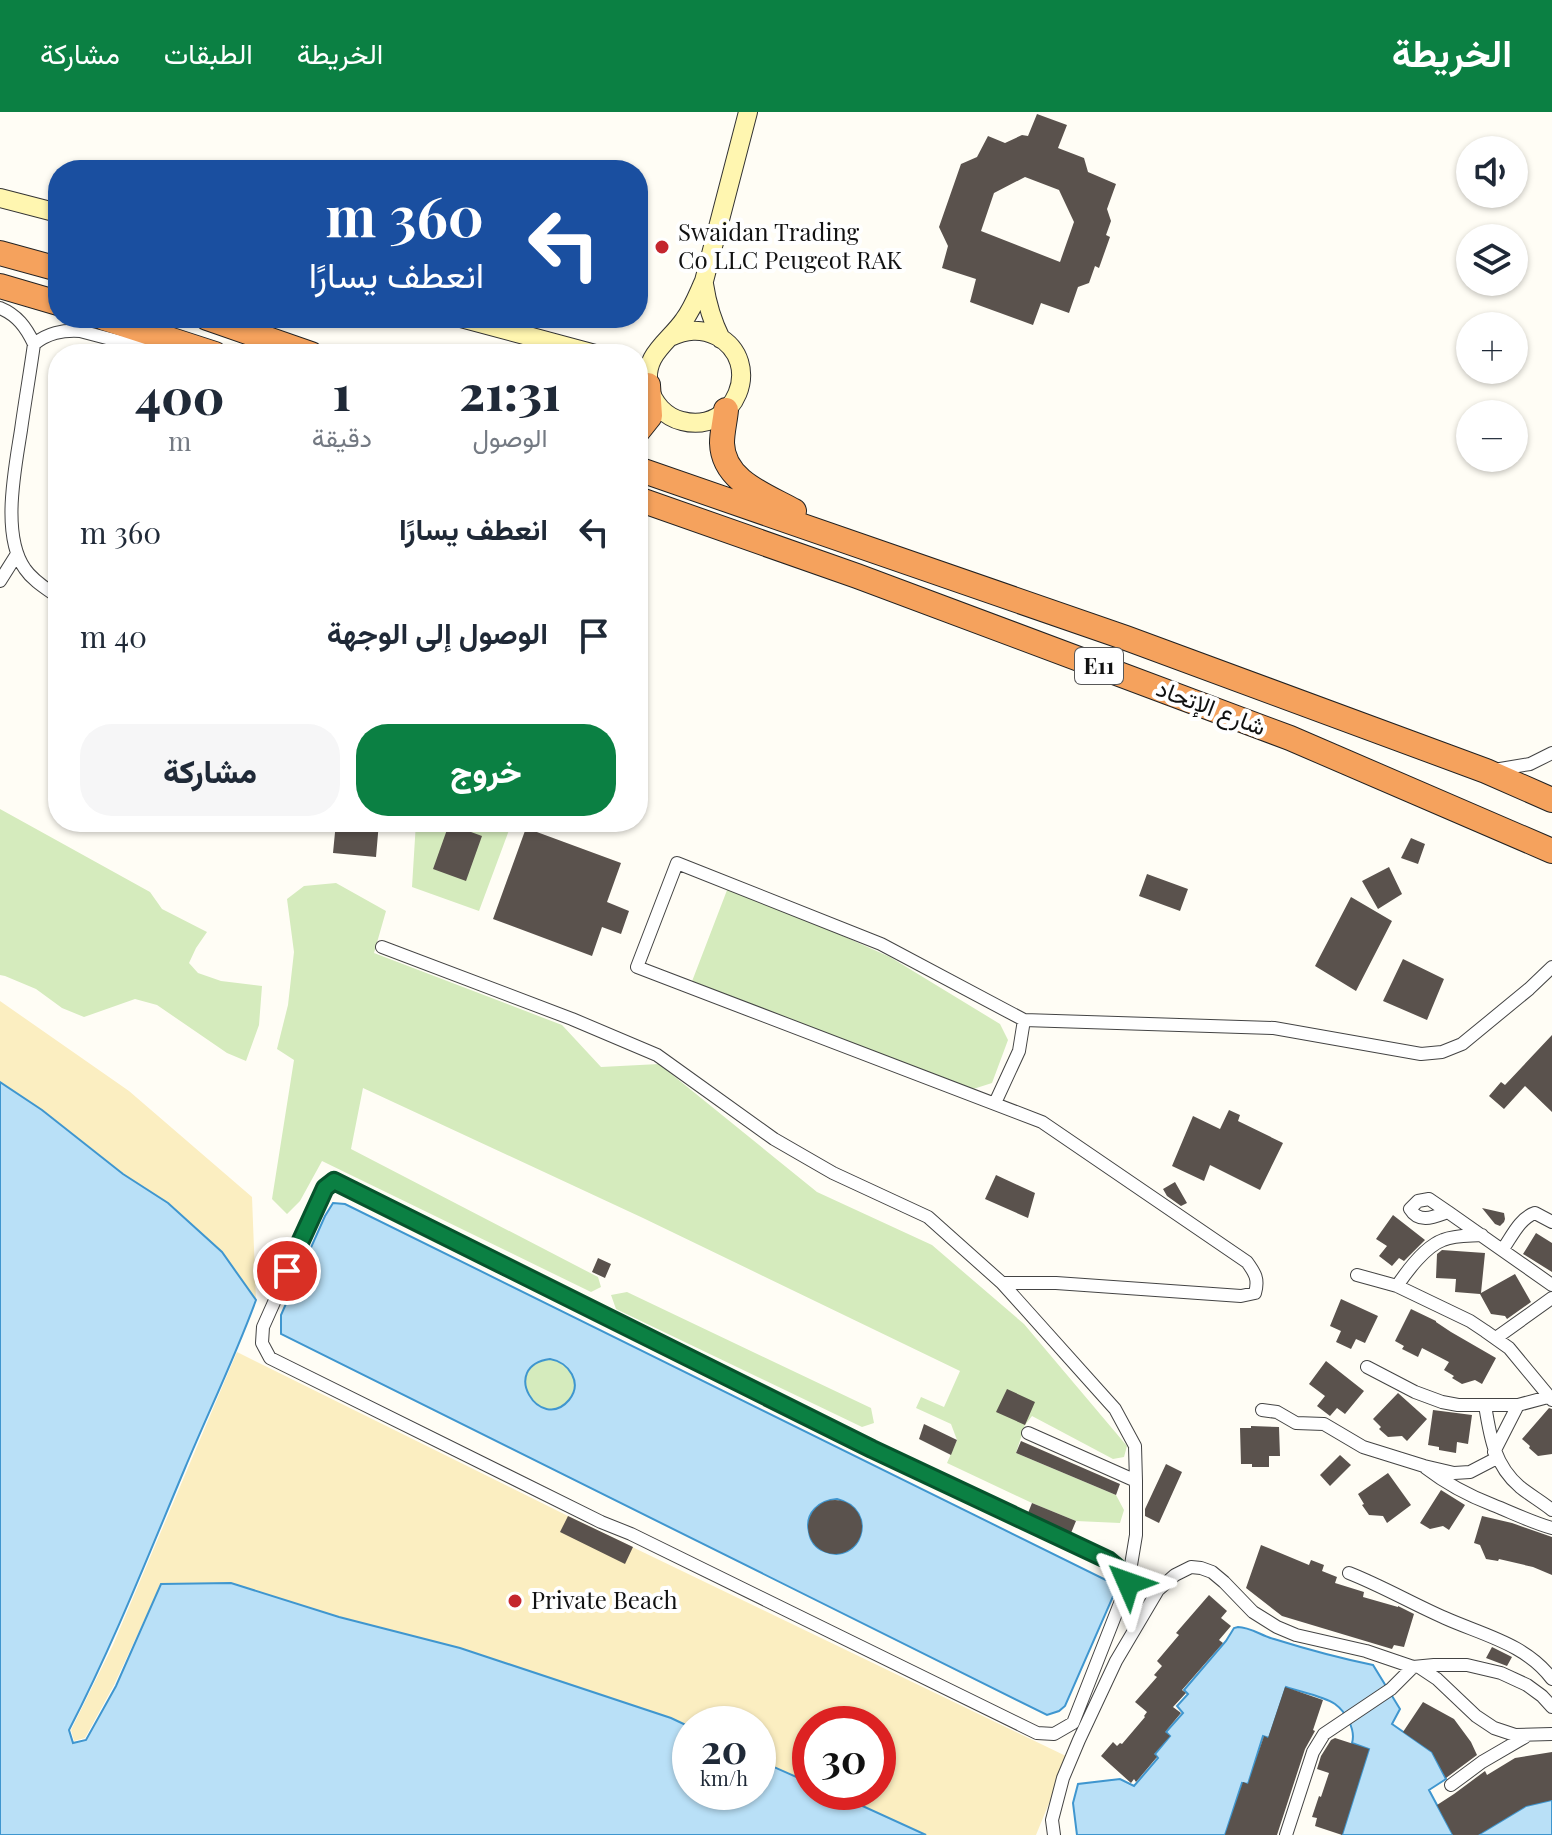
<!DOCTYPE html>
<html lang="ar">
<meta charset="utf-8">
<style>
:root{--surface:#fff;--page:#f6f6f7;--text:#1f2937;--muted:#747a83;--accent:#0b8043}
body{margin:0;font-family:"Playfair Display",Vazirmatn,serif;background:var(--page);color:var(--text);direction:rtl;height:100vh;display:flex;flex-direction:column;font-size:30px;white-space:nowrap}
*{box-sizing:border-box;margin:0}
p{font-size:26px;color:var(--muted)}
.icon{flex:none;width:44px;height:44px;fill:none;stroke:currentColor;stroke-width:2;stroke-linecap:round;stroke-linejoin:round}
.map{position:relative;flex:1;overflow:hidden;direction:ltr}
.panel{position:absolute;left:48px;top:232px;width:600px;height:488px;display:flex;flex-direction:column;background:var(--surface);border-radius:32px;box-shadow:0 2px 6px #0004;direction:rtl}
.panel>*{flex:none}
.banner{position:absolute;left:48px;top:48px;width:600px;height:168px;border-radius:32px;box-shadow:0 2px 6px #0004;direction:rtl;background:#1a4fa0;color:#fff;overflow:hidden}
.buttons{position:absolute;left:1456px;top:24px;display:grid;gap:16px}
.buttons a{display:grid;place-items:center;width:72px;height:72px;border-radius:50%;background:var(--surface);box-shadow:0 2px 6px #0004;font-size:40px}
.speed{position:absolute;left:672px;top:1594px;display:flex;gap:16px;font-size:40px;font-weight:700;text-align:center}
.speed>*{display:grid;place-content:center;width:104px;height:104px;border-radius:50%;background:var(--surface);box-shadow:0 2px 6px #0004;line-height:1}
.speed small{font-size:20px;font-weight:400}
.speed .limit{border:12px solid #d22;background:#fff;color:#111}
.pin{position:absolute;display:grid;place-items:center;width:68px;height:68px;color:#fff;margin:-34px;border:4px solid #fff;border-radius:50%;box-shadow:0 2px 8px #0007}
.me{position:absolute;width:88px;margin:-44px;rotate:313deg;stroke-linejoin:round;filter:drop-shadow(0 0 6px #0008)}
.turn{display:flex;align-items:center;gap:28px;height:168px;padding:0 32px;font-size:36px}
.turn .icon{width:104px;height:104px;stroke-width:2.5}
.turn b{display:block;font-size:56px;line-height:68px}
.eta{display:flex;justify-content:space-evenly;align-items:center;height:136px;text-align:center}
.eta b{font-size:48px;font-weight:800;line-height:56px}
.cta{display:flex;gap:16px;margin-top:auto;padding:16px 32px}
.cta a{flex:1;height:92px;border-radius:32px;background:var(--accent);color:#fff;font-size:32px;font-weight:800;line-height:92px;text-align:center}
.cta a+a{background:var(--page);color:var(--text)}
ul{padding:0;list-style:none}
li{display:flex;align-items:center;gap:24px;height:104px;padding:0 32px}
li div{flex:1}
li b{display:block;font-size:30px}
li em{font-style:normal}
header{display:flex;align-items:center;gap:48px;box-sizing:border-box;height:112px;padding:0 40px;background:var(--accent);color:#fff}
header strong{font-size:38px}
nav{display:flex;gap:44px;margin-inline-start:auto;font-size:28px}
.map>svg:first-child{display:block}
</style>
<header>
<strong>الخريطة</strong>
<nav><a>الخريطة</a><a>الطبقات</a><a>مشاركة</a></nav>
</header>
<div class="map">
<svg width="1552" height="1723" viewBox="0 0 1552 1723">
<rect width="100%" height="100%" fill="#fffdf5"/>
<path fill="#d5ebbd" d="M0,697L150,780L162,797L207,820L196,836L189,851L198,861L221,869L262,874L259,913L246,949L227,941L157,893L135,887L84,905L62,896L36,877L5,864L0,863Z
M416,710H512L479,799L412,775Z
M336,771L386,799L374,841L562,913L601,955L659,952L817,1080L932,1133L1024,1212L1127,1334L1124,1345L1113,1347L1032,1304L1025,1313L1016,1341L1116,1383L1124,1398L1120,1411L1076,1409L1032,1391L947,1351L957,1328L951,1312L916,1296L921,1285L944,1295L960,1259L643,1106L363,976L351,1037L598,1165L601,1175L591,1180L322,1049L300,1089L287,1102L272,1087L294,948L277,937L288,893L294,840L287,787L304,774Z
M729,773L890,845L1000,912L1008,928L992,971L967,979L691,872Z
M627,1180L871,1296L874,1311L862,1315L616,1197L611,1183Z
M525 1272a25 25 0 1 1 50 0a25 25 0 1 1-50 0Z"/>
<path fill="#fbeec1" d="M0,889L129,979L252,1085L256,1188L222,1140L168,1091L123,1062L42,998L0,970Z
M237,1240L568,1404L1068,1645L1036,1723H926L832,1680H878V1612H810V1671L758,1648V1612H690V1615L671,1606L460,1536L339,1505L230,1471L161,1472L114,1573L85,1626L74,1629L71,1618L113,1533Z"/>
<path fill="#b9e0f7" stroke="#3f96cf" stroke-width="2" fill-rule="evenodd" d="M0,970L42,998L123,1062L168,1091L222,1140L256,1188C235,1245 209,1299 185,1356C148,1444 113,1533 69,1618L73,1631L86,1628L116,1574L161,1472L231,1471L339,1505L460,1536L671,1606L690,1615V1680H758V1648L810,1671V1680H832L926,1723H0Z
M333,1091L345,1092L1112,1471L1115,1480L1065,1594L1059,1599L1047,1603L281,1222V1203L325,1104ZM550,1247C569,1250 583,1271 569,1288C540,1322 498,1254 550,1247ZM837,1387C881,1398 860,1455 824,1439C816,1436 810,1429 809,1420C804,1401 820,1388 837,1387Z
M1238,1515C1250,1515 1262,1524 1274,1527C1306,1537 1339,1546 1373,1553L1400,1597L1392,1612L1432,1640L1446,1667L1429,1678L1453,1723H1342L1369,1637L1352,1631C1356,1618 1346,1600 1335,1592C1323,1584 1300,1580 1286,1575L1269,1626L1263,1624L1248,1672L1242,1671L1225,1723H1077L1073,1691L1078,1672L1120,1667L1134,1674L1158,1646L1155,1642L1170,1624L1166,1620L1183,1601L1177,1594L1188,1582L1184,1578L1226,1529L1234,1516Z
M1552,1688V1723H1478L1526,1694Z"/>
<path fill="#5a524d" fill-rule="evenodd" d="M1037,2L1067,13L1058,36L1084,46L1088,60L1116,72L1107,97L1111,109L1106,123L1110,125L1099,156L1095,154L1089,171L1078,175L1069,201L1041,191L1033,213L970,190L976,167L942,156L948,134L939,115L961,52L977,45L988,24L1005,31L1022,23L1028,24ZM1025,65L1059,78L1074,110L1060,150L981,119L994,81Z
M336,710H379L376,745L333,741Z
M449,712L482,724L466,769L433,757Z
M526,716L621,751L607,790L629,799L621,822L602,815L592,844L493,807Z
M1411,726L1425,732L1418,752L1401,746Z
M1389,755L1402,782L1378,797L1362,769Z
M1147,762L1188,777L1180,799L1139,784Z
M1351,785L1392,809L1356,879L1315,854Z
M1403,847L1444,867L1427,908L1383,889Z
M1552,923V1000L1525,974L1504,997L1489,984L1501,970L1505,973Z
M1229,998L1240,1003L1238,1009L1283,1031L1260,1078L1210,1053L1204,1069L1172,1054L1193,1004L1220,1017Z
M996,1063L1035,1081L1028,1106L985,1087Z
M1175,1070L1187,1091L1181,1094L1167,1084L1163,1077Z
M1482,1096L1504,1101L1505,1107L1504,1110L1500,1114L1495,1112Z
M1393,1103L1425,1128L1404,1149L1399,1146L1392,1154L1379,1144L1387,1134L1376,1127Z
M1536,1121L1552,1131V1160L1523,1142Z
M1442,1138L1485,1141L1481,1181L1515,1162L1531,1190L1507,1207L1505,1204L1491,1202L1480,1182L1455,1180L1456,1167L1436,1166L1437,1142Z
M598,1146L611,1152L605,1166L592,1160Z
M1341,1187L1378,1204L1365,1231L1356,1227L1351,1237L1336,1230L1341,1219L1330,1214Z
M1411,1197L1436,1209V1210L1451,1220L1496,1246L1482,1272L1475,1268L1462,1272L1452,1266L1454,1264L1444,1258L1449,1250L1422,1236L1418,1245L1402,1237L1404,1234L1395,1229Z
M1326,1249L1364,1279L1345,1302L1337,1296L1330,1304L1317,1294L1325,1284L1309,1272Z
M1007,1277L1035,1290L1025,1313L996,1300Z
M1398,1281L1427,1307L1407,1329L1402,1324L1388,1325L1379,1317L1381,1315L1373,1307Z
M1549,1296L1552,1297V1342L1538,1344L1529,1336L1530,1334L1522,1327Z
M1433,1298L1472,1303L1468,1332L1457,1330L1456,1341L1439,1338V1335L1428,1333Z
M924,1312L957,1328L951,1343L919,1327Z
M1251,1314L1279,1315L1280,1344H1269V1355H1252V1352H1241L1240,1316H1251Z
M1021,1329L1120,1372L1116,1383L1016,1341Z
M1340,1343L1351,1353L1330,1374L1320,1363Z
M1166,1352L1182,1360L1159,1411L1145,1404V1397Z
M1388,1361L1411,1393L1387,1411L1383,1404L1369,1403L1362,1393L1364,1392L1358,1382Z
M1441,1378L1465,1393L1449,1418L1443,1414L1430,1417L1420,1411Z
M808 1415a27 27 0 1 1 54 0a27 27 0 1 1-54 0Z
M1032,1391L1076,1409L1071,1421L1028,1401Z
M568,1404L633,1435L625,1452L560,1420Z
M1482,1404L1512,1411L1552,1425V1463L1533,1455L1499,1447L1498,1449L1486,1447L1480,1433L1474,1431Z
M1261,1433L1309,1453L1311,1448L1324,1453L1322,1459L1337,1465L1335,1471L1364,1480L1363,1485L1398,1495V1494L1414,1502L1404,1535L1394,1533L1392,1537L1282,1504L1246,1476Z
M1209,1483L1227,1499L1221,1506L1231,1514L1219,1528L1223,1531L1182,1578L1186,1581L1173,1595L1181,1601L1165,1620L1170,1624L1154,1642L1157,1645L1136,1670L1134,1667L1131,1671L1101,1644L1113,1630L1117,1634L1120,1631L1122,1632L1145,1605L1144,1604L1147,1600L1135,1590L1157,1565L1154,1563L1162,1554L1157,1549L1179,1523L1176,1521Z
M1492,1535L1512,1545L1507,1554L1486,1546Z
M1285,1575L1323,1588L1313,1618L1315,1619L1305,1637L1277,1723H1225L1243,1670L1248,1672L1264,1624L1268,1626Z
M1423,1590L1454,1607L1471,1630L1477,1643L1446,1666L1432,1640L1403,1620Z
M1335,1626L1369,1637L1342,1723L1315,1714L1317,1706L1312,1705L1319,1684L1321,1685L1329,1661L1317,1657L1321,1644L1331,1628Z
M1552,1640V1688L1526,1694L1478,1723H1453L1437,1693L1454,1682L1485,1659L1487,1663L1515,1646Z"/>
<g fill="none" stroke-linecap="round" stroke-linejoin="round">
<defs>
<path id="street" d="M0,196C17,203 26,215 34,232C30,261 25,289 21,318C15,357 1,423 25,457C33,469 47,477 58,485
M34,232C48,221 62,218 80,219L160,240H172L184,238
M0,469L17,442
M1494,658L1530,652L1552,641
M382,835L572,907L657,943L774,1027L833,1061L928,1105L1002,1171
M995,991L1019,939L1024,908
M1448,1100L1429,1087L1418,1089L1410,1097C1419,1112 1434,1105 1448,1100L1552,1173
M1503,1137C1512,1124 1520,1106 1535,1101L1552,1110
M1357,1163L1397,1174L1470,1209L1485,1219L1509,1236L1552,1288
M1397,1174C1407,1159 1426,1134 1443,1128C1455,1123 1469,1124 1482,1123
M1496,1226L1552,1186
M1367,1255L1415,1280L1442,1290L1458,1293H1518L1548,1285
M1485,1293C1490,1324 1494,1353 1520,1375C1530,1383 1542,1390 1552,1398
M1262,1298L1277,1300L1296,1311L1324,1312L1363,1335L1424,1354L1454,1361L1470,1360L1497,1346
M1028,1321L1136,1369L1135,1334L1115,1297L1002,1171H1056L1241,1184L1255,1181C1259,1167 1255,1161 1247,1150L1042,1010L637,855L677,751L881,832L1024,908L1274,916L1421,942L1442,940L1462,932L1529,877L1552,855
M1494,1340L1518,1293
M1426,1356C1448,1373 1467,1383 1493,1393C1513,1401 1531,1410 1552,1416
M1349,1461C1382,1474 1413,1492 1445,1506C1483,1523 1526,1532 1552,1567
M1128,1471L1120,1458L1108,1448L872,1337L334,1069L325,1076L263,1215L262,1231L270,1246L601,1410L631,1422L1037,1621L1054,1622L1073,1611L1128,1471L1136,1423V1369
M1419,1555L1437,1567L1476,1604L1494,1616L1515,1623L1552,1622
M1451,1673L1482,1650L1525,1625
M1054,1723L1052,1708L1063,1666L1079,1628L1116,1549L1158,1478L1175,1463L1191,1455L1201,1456L1212,1460L1224,1470L1253,1500L1277,1515L1296,1523L1366,1539L1413,1555L1434,1553H1467L1501,1561L1527,1573L1542,1584L1552,1595
M1286,1723L1313,1640L1324,1622L1391,1577L1413,1555"/>
<path id="secondary" d="M0,86L58,101
M704,172C707,192 712,209 721,227
M461,206L595,242
M670,225C686,218 700,216 717,224C765,250 735,323 682,309C665,305 653,291 649,275C642,243 669,230 684,208C693,196 698,182 704,169L748,0"/>
<path id="highway" d="M0,141L58,157
M0,174L58,191
M104,206L215,242
M207,206L311,242
M726,298C725,309 722,320 722,331C723,369 765,383 794,399
M638,319L650,304L648,273
M638,357L1126,526L1486,659L1552,688
M638,387L857,464L1290,626L1552,739"/>
</defs>
<use href="#street" stroke="#444" stroke-width="14"/>
<use href="#secondary" stroke="#333" stroke-width="20"/>
<use href="#highway" stroke="#222" stroke-width="26"/>
<use href="#street" stroke="#fff" stroke-width="12"/>
<use href="#secondary" stroke="#fff6b0" stroke-width="18"/>
<use href="#highway" stroke="#f5a25d" stroke-width="24"/>
</g>
<g fill="none" stroke-linecap="round" stroke-linejoin="round">
<defs>
<path id="route" d="M287,1159L325,1076L334,1069L872,1337L1108,1448L1120,1458L1128,1471"/>
</defs>
<use href="#route" stroke="#07532c" stroke-width="20"/>
<use href="#route" stroke="#0b8043" stroke-width="14"/>
</g>
<g fill="#c4262e" stroke="#fff" stroke-width="3">
<circle cx="662" cy="135" r="8"/>
<circle cx="515" cy="1489" r="8"/>
</g>
<g text-anchor="middle" stroke-width="8" stroke-linejoin="round" paint-order="stroke">
<rect fill="#fff" stroke="#585858" stroke-width="2" x="1075" y="536" width="48" height="36" rx="6"/>
<g font-size="22" font-weight="bold" fill="#111">
<text x="1099" y="562">E11</text>
</g>
<g font-size="24" fill="#111" stroke="#fff" text-anchor="start">
<text x="678" y="129">Swaidan Trading<tspan x="678" dy="28">Co LLC Peugeot RAK</tspan></text>
<text x="531" y="1497">Private Beach</text>
</g>
<g font-size="24" fill="#111" stroke="#fff">
<text transform="translate(1211 596) rotate(21)" y="8">شارع الإتحاد</text>
</g>
</g>
</svg>
<div class="buttons">
<a><svg class="icon" aria-label="sound" viewBox="0 0 24 24"><path d="M4 9h4l5-4v14l-5-4H4zM17 9q2 3 0 6"/></svg></a>
<a><svg class="icon" aria-label="layers" viewBox="0 0 24 24"><path d="M12 4l9 5-9 5-9-5zM3 14l9 5 9-5"/></svg></a>
<a>+</a>
<a>−</a>
</div>
<div class="speed"><div>20<small>km/h</small></div><div class="limit">30</div></div>
<div class="pin" style="left:287px;top:1159px;background:#d93025"><svg class="icon" aria-label="arrive" viewBox="0 0 24 24"><path d="M6 21V4h12l-3 4 3 4H6"/></svg></div>
<svg class="me" style="left:1128px;top:1471px" viewBox="-20 -20 40 40"><path d="M0-17L14 15 0 8-14 15z" fill="#0b8043" stroke="#fff" stroke-width="4"/></svg>
<div class="banner">
<div class="turn"><svg class="icon" aria-label="left" viewBox="0 0 24 24"><path d="M17 20v-9H6M10 6l-5 5 5 5"/></svg><div><b>360 m</b>انعطف يسارًا</div></div>
</div>
<section class="panel">
<div class="eta">
<div><b>21:31</b><p>الوصول</p></div>
<div><b>1</b><p>دقيقة</p></div>
<div><b>400</b><p>m</p></div>
</div>
<ul>
<li><svg class="icon" aria-label="left" viewBox="0 0 24 24"><path d="M17 20v-9H6M10 6l-5 5 5 5"/></svg><div><b>انعطف يسارًا</b></div><em>360 m</em></li>
<li><svg class="icon" aria-label="arrive" viewBox="0 0 24 24"><path d="M6 21V4h12l-3 4 3 4H6"/></svg><div><b>الوصول إلى الوجهة</b></div><em>40 m</em></li>
</ul>
<div class="cta"><a>خروج</a><a>مشاركة</a></div>
</section>
</div>
